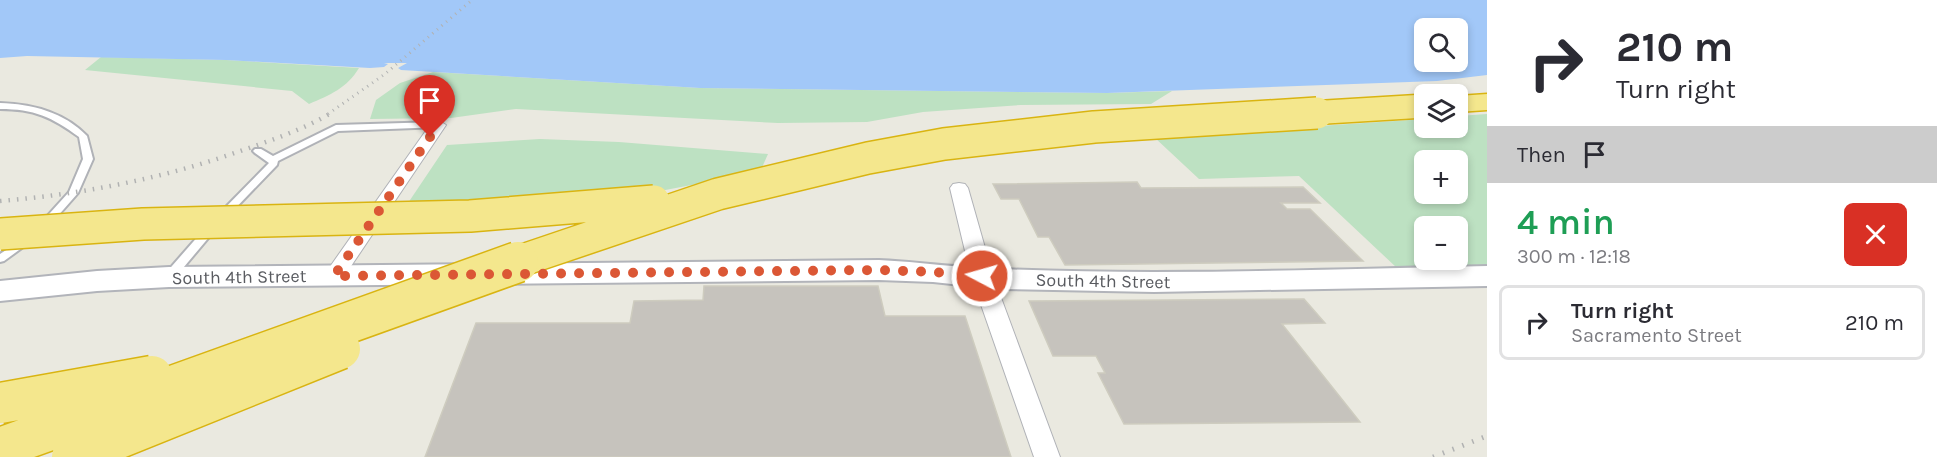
<!DOCTYPE html>
<meta charset="utf-8">
<style>
:root{--surface:#fff;--page:#f2f2f3;--text:#2b2b33;--muted:#7c7c81;--line:#e1e1e2}
body{margin:0;font-family:Karla,sans-serif;background:var(--page);color:var(--text);height:100vh;display:flex;flex-direction:column;font-size:22px;white-space:nowrap}
*{box-sizing:border-box;margin:0}
p{font-size:20px;color:var(--muted)}
.icon{flex:none;width:33px;height:33px;fill:none;stroke:currentColor;stroke-width:2;stroke-linecap:round;stroke-linejoin:round}
.map{position:relative;flex:1;overflow:hidden}
.details{display:flex;flex-direction:column;background:var(--surface);width:450px}
.details>*{flex:none}
.top-card{background:#fff;color:var(--text);overflow:hidden}
.controls{position:absolute;left:1414px;top:18px;display:grid;gap:12px}
.controls a{display:grid;place-items:center;width:54px;height:54px;border-radius:9px;background:var(--surface);box-shadow:0 3px 9px #0003;font-size:30px}
.pin{position:absolute;display:grid;place-items:center;width:51px;height:51px;color:#fff;margin:-62px -26px;border-radius:50% 50% 50% 0;rotate:-45deg;box-shadow:0 0 6px #0007}
.pin .icon{rotate:45deg}
.me{position:absolute;width:66px;margin:-33px;rotate:276deg;stroke-linejoin:round;filter:drop-shadow(0 0 4px #0008)}
.turn{display:flex;align-items:center;gap:21px;height:126px;padding:0 30px;font-size:27px}
.turn .icon{width:78px;height:78px;stroke-width:2.5}
.turn b{display:block;font-size:42px;line-height:51px}
.then{display:flex;align-items:center;height:57px;padding:0 30px;background:#0003;gap:12px;font-size:22px}
.round{display:grid;place-items:center;flex:none;width:63px;height:63px;border-radius:9px;background:var(--page)}
.headline{display:flex;align-items:center;justify-content:space-between;height:102px;padding:0 30px}
h1{font-size:36px;font-weight:600;line-height:45px;color:#1e9e55}
ul{padding:0;list-style:none}
li{display:flex;align-items:center;gap:18px;height:75px;margin:0 12px 9px;padding:0 18px;border:3px solid var(--line);border-radius:9px}
li div{flex:1}
li b{display:block;font-size:22px}
li em{font-style:normal}
main{display:flex;flex:1;min-height:0}
.map>svg:first-child{display:block}
</style>
<main>
<div class="map">
<svg width="1487" height="457" viewBox="0 0 1487 457">
<rect width="100%" height="100%" fill="#eae9e0"/>
<path fill="#bde1c2" fill-rule="evenodd" d="M101,57L226,60L359,68C347,88 330,95 309,104L292,91L85,70Z
M433,72L700,88L1107,93L1172,91L1151,104L1020,105L923,112L867,122L778,123L516,109L451,118L370,119L376,100L400,83Z
M1487,114V266L1397,268L1299,176L1199,179L1154,137L1425,119V128H1458V116ZM1425,160H1458V194H1425ZM1425,226H1458V260H1425Z
M540,139L619,142L768,154L760,172L639,195L406,206L447,145Z"/>
<path fill="#a2c8f8" fill-rule="evenodd" d="M0,0H1487V75L1437,81L1107,93L700,88L401,70L398,68L407,63H384L388,64L384,67L370,68L226,60L27,56L0,58ZM1425,28H1458V62H1425Z"/>
<path fill="#c6c3bd" stroke="#ceccbf" stroke-width="1.5" d="M1137,182L1141,188L1303,187L1320,203H1281L1287,209H1310L1363,261L1065,265L1049,237H1038L1019,199H1001L993,184Z
M704,286H878L885,316H965L1011,457H425L476,323H630L634,301L703,300Z
M1304,299L1325,323L1282,324L1360,422L1124,424L1098,373H1105L1096,356H1053L1029,301Z"/>
<g fill="none" stroke-linecap="round" stroke-linejoin="round">
<defs>
<path id="lane" d="M0,103C32,104 64,112 87,136L93,159L78,193L49,226H41L40,224L69,192L83,159L79,137C52,117 34,109 0,109Z
M438,122L442,125L441,127L338,131L278,161L277,165L226,218L222,219L217,216L269,163L255,153L253,151L255,149H261L273,156L336,125Z
M211,225L215,226L216,228L215,230L173,280H165L163,277L165,274L207,226Z
M26,237L30,238L31,240L30,242L4,261L0,262V254Z"/>
<path id="street" d="M438,120L446,125L341,281L334,283L327,281L323,276L327,271L432,122Z
M959,183L965,184L968,188L993,276L1060,457H1034L971,276L950,188L953,184Z"/>
<path id="secondary" d="M879,260C920,262 960,268 1001,269C1163,276 1325,269 1487,266V286L1154,292L999,289L933,282L879,280L169,287L97,291L0,301V281L97,271L169,267Z"/>
<path id="highway" d="M1487,94V110L1458,112V96Z"/>
</defs>
<use href="#lane" stroke="#b0b2b7" stroke-width="4"/>
<use href="#street" stroke="#b0b2b7" stroke-width="2"/>
<use href="#secondary" stroke="#b2b4ba" stroke-width="4"/>
<use href="#highway" stroke="#d9b411" stroke-width="3"/>
<use href="#lane" fill="#fff" fill-rule="evenodd"/>
<use href="#street" fill="#fff" fill-rule="evenodd"/>
<use href="#secondary" fill="#fff" fill-rule="evenodd"/>
<use href="#highway" fill="#f4e78d" fill-rule="evenodd"/>
<path stroke="#b1b2b2" stroke-width="3" stroke-dasharray="1 5" stroke-linecap="butt" d="M328,114L385,74L472,0"/>
<path stroke="#b1b2b2" stroke-width="4.5" stroke-dasharray="1.5 7" stroke-linecap="butt" d="M0,201C84,194 166,178 246,149C275,139 304,129 331,113"/>
<path stroke="#b1b2b2" stroke-width="5" stroke-dasharray="1.5 9" stroke-linecap="butt" d="M1433,457L1487,436"/>
<defs>
<path id="highway-bridge-far2" d="M1293,114L1425,106"/>
<path id="highway-bridge-far1" d="M0,234L143,224L470,216L654,201
M514,263L718,194L868,158L944,144L1094,127L1317,113"/>
<path id="highway-bridge" d="M0,403L152,376
M0,448L518,262
M72,457L340,349"/>
</defs>
<use href="#highway-bridge-far2" stroke="#d9b411" stroke-width="26" stroke-linecap="butt"/>
<use href="#highway-bridge-far1" stroke="#d9b411" stroke-width="34" stroke-linecap="butt"/>
<use href="#highway-bridge" stroke="#d9b411" stroke-width="43" stroke-linecap="butt"/>
<use href="#highway-bridge-far2" stroke="#f4e78d" stroke-width="23"/>
<use href="#highway-bridge-far1" stroke="#f4e78d" stroke-width="31"/>
<use href="#highway-bridge" stroke="#f4e78d" stroke-width="40"/>
</g>
<g fill="none" stroke-linecap="round" stroke-linejoin="round">
<path stroke="#db5735" stroke-width="10" stroke-dasharray="0 18" d="M430,137L334,276L879,270L933,272L982,276"/>
</g>
<g text-anchor="middle" stroke-width="5" stroke-linejoin="round" paint-order="stroke">
<g font-size="18" fill="#595b60" stroke="#fff">
<text transform="translate(239 277) rotate(-1)" y="6">South 4th Street</text>
<text transform="translate(1103 281) rotate(1)" y="6">South 4th Street</text>
</g>
</g>
</svg>
<div class="controls">
<a><svg class="icon" aria-label="search" viewBox="0 0 24 24"><circle cx="10" cy="10" r="6"/><path d="M15 15l6 6"/></svg></a>
<a><svg class="icon" aria-label="layers" viewBox="0 0 24 24"><path d="M12 4l9 5-9 5-9-5zM3 14l9 5 9-5"/></svg></a>
<a>+</a>
<a>−</a>
</div>
<div class="pin" style="left:430px;top:137px;background:#d93025"><svg class="icon" aria-label="arrive" viewBox="0 0 24 24"><path d="M6 21V4h12l-3 4 3 4H6"/></svg></div>
<svg class="me" style="left:982px;top:276px" viewBox="-20 -20 40 40"><circle r="17" fill="#db5735" stroke="#fff" stroke-width="3"/><path d="M0-11L8 9 0 5-8 9z" fill="#fff"/></svg>
</div>
<section class="details">
<div class="top-card">
<div class="turn"><svg class="icon" aria-label="right" viewBox="0 0 24 24"><path d="M7 20v-9h11M14 6l5 5-5 5"/></svg><div><b>210 m</b>Turn right</div></div>
<div class="then">Then<svg class="icon" aria-label="arrive" viewBox="0 0 24 24"><path d="M6 21V4h12l-3 4 3 4H6"/></svg></div>
</div>
<div class="headline"><div><h1>4 min</h1><p>300 m · 12:18</p></div><a class="round" style="background:#d93025;color:#fff"><svg class="icon" aria-label="close" viewBox="0 0 24 24"><path d="M6 6l12 12M18 6L6 18"/></svg></a></div>
<ul>
<li><svg class="icon" aria-label="right" viewBox="0 0 24 24"><path d="M7 20v-9h11M14 6l5 5-5 5"/></svg><div><b>Turn right</b><p>Sacramento Street</p></div><em>210 m</em></li>
</ul>
</section>
</main>
